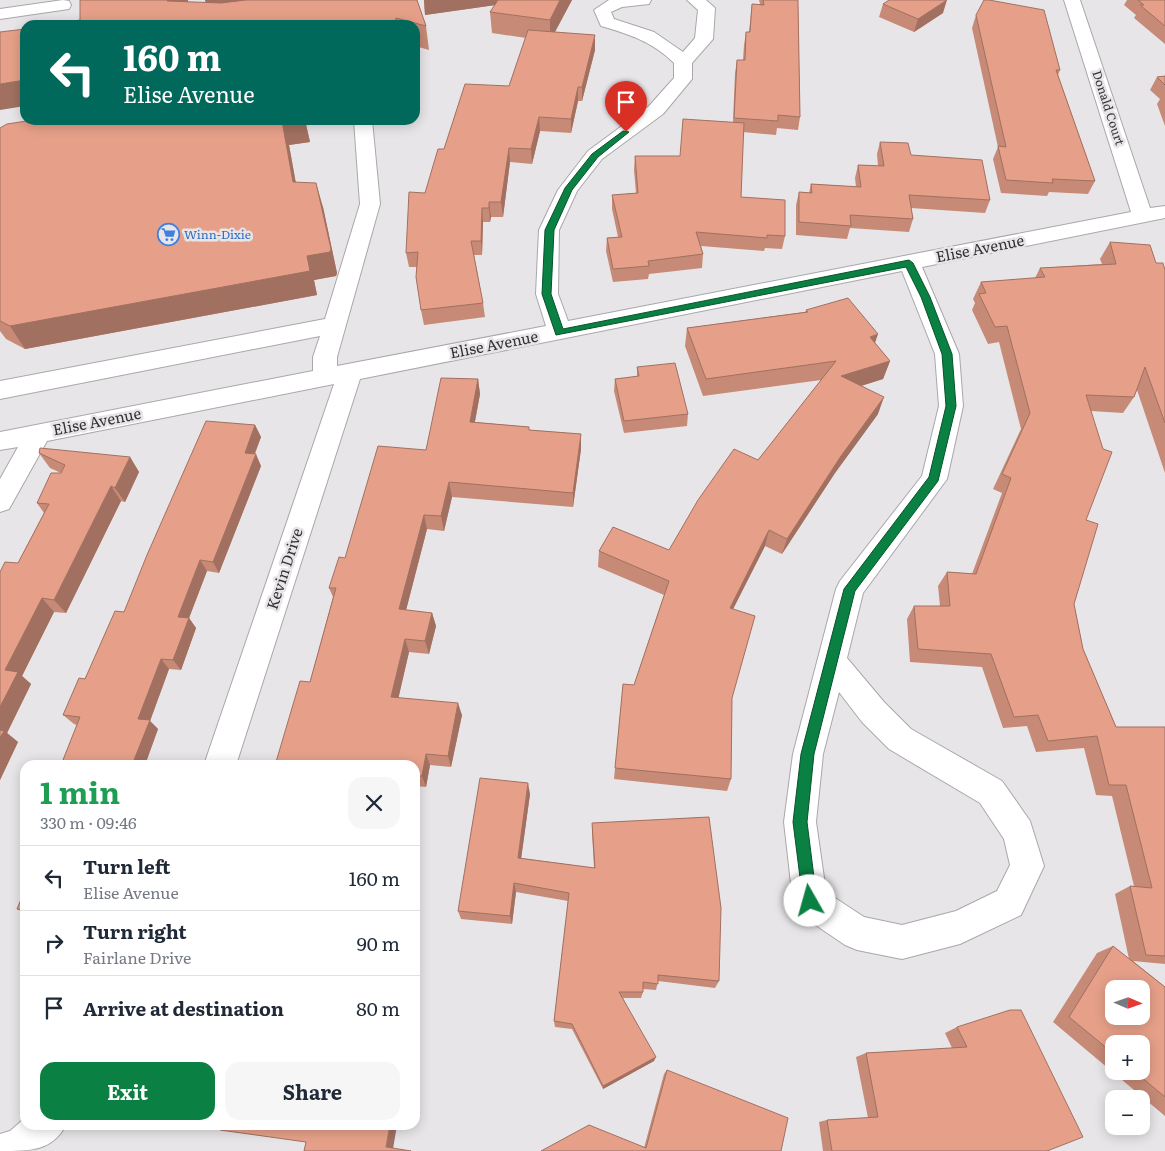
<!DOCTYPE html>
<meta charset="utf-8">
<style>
:root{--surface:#fff;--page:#f6f6f7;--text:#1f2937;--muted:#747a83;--line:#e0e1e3;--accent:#0b8043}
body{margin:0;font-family:Literata,serif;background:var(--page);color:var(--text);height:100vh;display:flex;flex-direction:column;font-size:19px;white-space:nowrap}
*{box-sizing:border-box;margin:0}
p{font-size:16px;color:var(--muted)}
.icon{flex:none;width:28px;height:28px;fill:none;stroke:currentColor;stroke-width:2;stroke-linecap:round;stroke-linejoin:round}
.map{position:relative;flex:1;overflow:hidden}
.panel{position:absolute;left:20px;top:760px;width:400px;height:370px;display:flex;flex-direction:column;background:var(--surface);border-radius:15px;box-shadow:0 2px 12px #0003}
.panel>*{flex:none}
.hud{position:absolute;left:20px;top:20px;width:400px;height:105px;border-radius:15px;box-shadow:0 2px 12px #0003;background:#00695c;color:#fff;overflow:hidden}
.needle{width:32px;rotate:92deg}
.fabs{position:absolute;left:1105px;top:980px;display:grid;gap:10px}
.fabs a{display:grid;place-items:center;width:45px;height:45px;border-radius:10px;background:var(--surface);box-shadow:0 2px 12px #0003;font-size:25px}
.pin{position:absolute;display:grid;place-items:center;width:42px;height:42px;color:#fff;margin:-51px -21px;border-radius:50% 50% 50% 0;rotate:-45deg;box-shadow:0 0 5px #0007}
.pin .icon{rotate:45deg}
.me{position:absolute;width:55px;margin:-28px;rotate:353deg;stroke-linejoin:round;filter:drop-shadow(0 0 4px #0008)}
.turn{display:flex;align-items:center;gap:18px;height:105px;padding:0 20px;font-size:22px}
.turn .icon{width:65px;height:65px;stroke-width:2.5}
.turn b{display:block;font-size:35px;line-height:42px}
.round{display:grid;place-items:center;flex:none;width:52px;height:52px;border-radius:15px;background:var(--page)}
.head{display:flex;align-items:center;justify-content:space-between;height:85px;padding:0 20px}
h1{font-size:30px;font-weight:700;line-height:38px;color:#1e9e55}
.action{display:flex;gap:10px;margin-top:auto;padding:10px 20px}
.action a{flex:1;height:58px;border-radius:15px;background:var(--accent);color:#fff;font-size:20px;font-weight:700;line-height:58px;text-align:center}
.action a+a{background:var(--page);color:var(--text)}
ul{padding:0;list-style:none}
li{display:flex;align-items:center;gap:15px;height:65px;padding:0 20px;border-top:1px solid var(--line)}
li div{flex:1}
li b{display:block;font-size:19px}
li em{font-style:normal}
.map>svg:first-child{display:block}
</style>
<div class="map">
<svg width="1165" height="1151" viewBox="0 0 1165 1151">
<rect width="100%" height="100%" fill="#e8e5e9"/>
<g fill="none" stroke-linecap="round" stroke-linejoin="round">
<defs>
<path id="minor" d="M63,0L69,1L71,5L69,9L0,19V9Z
M609,0H651L649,4L622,7L611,12L614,19L654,32L683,52L695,38L698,10L687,0H706L715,8L713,39L692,63V79L663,114L602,159L577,191L559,230L558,294L568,321L1131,212L1064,0H1080L1150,208L1165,206V218L922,267L959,354L963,406L947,479L863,593L847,658L884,702L911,729L1002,781L1030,821L1044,866L1021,915L960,944L902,959L857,950L845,945L798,913L793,901L784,822L793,754L836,589L840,581L922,476L939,406L935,354L902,271L360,379L236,765H204L334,384L47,441L9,509L0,512V479L18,447L0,450V432L313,371V357L320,336L0,399V381L325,319L360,204L354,120H372L380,204L337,357V366L546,326L536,294L539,230L558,190L588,151L649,106L674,78V63C653,42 629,34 601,26L594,10ZM839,692L862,722L889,749L980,803L1004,839L1010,865L997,891L956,911L902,925L864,917L826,892L816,822L823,754Z
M25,1118V1125H66C52,1151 31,1151 0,1151V1134L10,1131Z"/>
</defs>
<use href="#minor" stroke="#a9a7aa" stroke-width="2"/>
<use href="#minor" fill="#fff" fill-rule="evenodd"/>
</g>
<path fill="#c68a76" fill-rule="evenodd" d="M80,0H188V2L206,3L205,0H417L426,26L429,50L415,46V25H49L80,20Z
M424,0H572L555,32L595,50L582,101H578L571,133L540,131L532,164L510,162L503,217H491L490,222H483L482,255H474L483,303L485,317L424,325L421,310L417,267H409L406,253L425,193L444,149L509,86L526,38L492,33L490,12L495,5L425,15Z
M759,0H798L800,117L798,130L777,128L776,135L743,132L741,197L785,236L782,249L765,248L764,251L701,246L703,254L702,268L649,274L648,279L613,282L606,251L607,238L618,237L612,209V195L636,193L634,170L635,156H680L733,122L735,73L737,60H743L744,45L746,32H749L752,4H760Z
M1127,0H1165V44L1134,18L1136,15L1124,5Z
M883,4L943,13L914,32L879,17Z
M976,15L1060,70L1058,75L1095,181L1088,194L1049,192L1047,196L1001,193L993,159L998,147L972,28Z
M1165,76V126L1157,104L1160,99L1150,90L1157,77Z
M33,120H305L310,142L289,145L296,183L323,207L337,273L336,276L314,280L317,295L25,349L6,339L0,331V128Z
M880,142L911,155L990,200L985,213L911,208L913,219L909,232L850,228L847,239L796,235V205L799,192L809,193L811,184L856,187L855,178L858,165L878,166L877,154Z
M1110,242L1156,263L1165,270V473L1137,390L1134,397L1123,413L1091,411L1086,520L1074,604L1083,649L1116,727H1165V724V964L1133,961L1165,987V1116L1053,1022L1097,953L1113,946L1129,959L1115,894L1130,886H1134L1112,796L1096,795L1084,748L1036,752L1027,726L1003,728L982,667L910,662L907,619L914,606H940L938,586L947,572L972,574L1002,493L993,489L1021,429L999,342L988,344L972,310L975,303L973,299L981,282L1035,278L1040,268L1102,264L1100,259ZM1114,1044L1141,1071H1114Z
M806,310L875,343L890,361L883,379L861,386L878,414L835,473L782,554L765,546L733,609L731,779L727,791L614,779L623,684L634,685L664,595L598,567L599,551L669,550L758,460L821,380L703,396L685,346L687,328L805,312Z
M637,367L688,414L687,426L624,433L614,391L615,379L637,377Z
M478,379L480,394L475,422L529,427V430L581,434V449L573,507L452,497L444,531L427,529L406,610L432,613L436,626L429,654L409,652L398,698L462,715L451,767L430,765L426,787L415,786V765H278L276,762L310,682L333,597L329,588L345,558Z
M255,425L261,437L255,454L261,466L219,573L207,571L189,618L196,628L181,670L169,669L150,721L158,729L145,765H61L77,725L74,724L63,715L124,612Z
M39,453L130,457L139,472L125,502L121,501L66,613L54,612L22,676L31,684L7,733L18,742L0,780V572L18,563L44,513L37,503L61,473L50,468Z
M530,794L521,858L594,868L592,833V823L719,981L715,988L658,981L656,990L643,989V992L641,998H623L654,1061L603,1089L572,1029L555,1027L554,1021L568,901L516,892L512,924L461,919L458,911Z
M25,890V913L17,909Z
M957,1027L1047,1151H823L819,1122L827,1120L868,1118L856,1057L866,1053L952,1048L945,1033Z
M667,1070L781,1151H541L644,1148L664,1074Z"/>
<path fill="#a17060" d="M168,0H188L189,17L167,1Z
M205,0H334L210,15Z
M424,0H510V3L425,15Z
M560,0H572L550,41V20Z
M947,0L943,13L914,32L918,19Z
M595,35V50L582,101V87Z
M25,80V106L0,110V84Z
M578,87V101L571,133V119Z
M539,117L540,131L532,164L531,149Z
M288,120H305L310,142L289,145L300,207L293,182L282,121Z
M509,148L510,162L503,217L501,202Z
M316,183L323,207L337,273L336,276L314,280L317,295L25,349L10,326L307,256Z
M489,202L491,217L490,222L489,208Z
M482,208L483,222L482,255L481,241Z
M878,334L872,352L870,337Z
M890,361L883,379L835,394L841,376Z
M478,379L480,394L472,437L470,422Z
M884,397L878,414L835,473L782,554L787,539L841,456Z
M255,425L261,437L250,465L245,453Z
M581,434V449L573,507V493Z
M256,454L261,466L219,573L213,562Z
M130,457L139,472L125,502L115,488Z
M449,482L452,497L444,531L441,516Z
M111,486L121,501L66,613L54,600Z
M424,515L427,529L403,622L399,609Z
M769,530L765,546L726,623L730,608Z
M200,560L207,571L189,618L196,628L181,670L173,660L178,617Z
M42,598L54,612L22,676L31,684L7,733L18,742L0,780V707L5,670Z
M432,613L436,626L429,654L425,641Z
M405,639L409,652L396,709L391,697Z
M161,659L169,669L150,721L158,729L145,765H132L138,719Z
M458,703L462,715L451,767L448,756Z
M426,754L430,765L426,787L422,776Z
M528,783L530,794L520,867L518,858Z
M514,883L516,892L512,924L510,916Z
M656,1057L654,1061L603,1089V1086Z
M390,1125H397L393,1149L386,1147Z"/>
<path fill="#e6a089" stroke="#a17060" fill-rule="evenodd" d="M80,0H168L167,1L221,3L246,0H417L426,26L396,18L394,25H49L80,20Z
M498,0H560L550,20L490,12Z
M763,0H798V3L800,117L778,115V121L734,118L737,60H745L746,32H750L752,4L764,5Z
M889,0H947L918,19L883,4Z
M984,0H989L1044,10L1060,70H1056L1095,181L1052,179L1053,183L1006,180L998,146L1006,147L976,15Z
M1138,0H1165V26L1140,5H1144Z
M25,29V80L0,84V32Z
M528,30L595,35L582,87H578L571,119L539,117L531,149L509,148L501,202H489V208H482L481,241H471L483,303L421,310L416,277L418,252L406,253L409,192L425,193L438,149H444L465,84L509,86Z
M1165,76V85L1157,77Z
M683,119L744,123L741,197L785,200V236L767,235V238L696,232L703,254L648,261L649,266L613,269L607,238L622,237L612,195L638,193L635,156H680Z
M33,120H288L282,121L293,182L316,183L331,249L330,252L307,256L310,271L10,326L0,321V128L7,124Z
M880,142L908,143L911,155L982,160L990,200L909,195L913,219L850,215L851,226L799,222V192L812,193L811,184L861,187L858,165L884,166Z
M1110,242L1150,245L1156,263H1163L1165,270V423L1145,367L1134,397L1086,395L1103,449L1112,452L1086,520L1098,524L1074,604L1083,649L1116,727H1165V956L1146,955L1130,886L1152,888L1126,785H1109L1097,736L1048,741L1038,715L1014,717L991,654L918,649L914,606H950L947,572L976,574L1011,478L1002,474L1030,413L1007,326L995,327L979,294L986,293L981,282L1045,277L1040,268L1116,264Z
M848,298L878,334L870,337L890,361L841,376L884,397L841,456L787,539L769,530L730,608L755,616L732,698L731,779L615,768L623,684L634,685L669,581L599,551L613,527L669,550L698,500L734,449L758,460L836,361L706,379L687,328L808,312L806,310Z
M675,363L688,414L624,421L615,379L639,376L637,367Z
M441,378L478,379L470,422L529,427V430L581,434L573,493L449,482L441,516L424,515L399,609L432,613L425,641L405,639L391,697L458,703L448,756L426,754L422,776H415V765H305L276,762L300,681L310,682L336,588H329L339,557L345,558L378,446L426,450Z
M206,421L255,425L245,453L256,454L213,562L200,560L178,617L189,618L173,660L161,659L138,719L150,720L132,765H61L80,717L63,715L79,678L85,679L115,611L124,612L147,555Z
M40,448L130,457L115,488L111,486L54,600L42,598L5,670L18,672L0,707V572L5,562L18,563L49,504L37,503L51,473H61L65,465L39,453Z
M0,730L4,731L0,738Z
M480,778L528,783L518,858L595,868L592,823L709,817L721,908L719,981L658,975V984L643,982V992H619L656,1057L603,1086L572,1024L554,1021L569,893L514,883L510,916L458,911Z
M25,890V910L17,909Z
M1113,946L1165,987V1097L1134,1071H1141V1044H1114V1054L1069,1017ZM1114,989H1141V1016H1114Z
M1010,1010H1021L1083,1137L1047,1151H832L827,1120L878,1117L866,1053L967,1047L957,1027Z
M667,1070L788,1118L781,1151H541L589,1125L646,1148Z
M221,1125H390L386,1147L411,1151H304L306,1142L220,1130Z"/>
<path fill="#0b8043" stroke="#07532c" d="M623,131L629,132L598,157L572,190L554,230L551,294L563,329L909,260L913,263L930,297L952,354L956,406L938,481L855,591L814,754L807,822L817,901L815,906L810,908L805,906L803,901L793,822L801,754L844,589L929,477L946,406L942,354L921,297L906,267L556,335L542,294L545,230L565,188L592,154Z"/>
<defs>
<symbol id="supermarket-ring" viewBox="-11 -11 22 22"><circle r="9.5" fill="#e8e5e9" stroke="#3f7fe0" stroke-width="1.5"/><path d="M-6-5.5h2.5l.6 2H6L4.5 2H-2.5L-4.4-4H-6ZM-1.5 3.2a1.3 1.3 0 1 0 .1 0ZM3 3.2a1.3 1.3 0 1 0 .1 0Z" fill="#3f7fe0"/></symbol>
</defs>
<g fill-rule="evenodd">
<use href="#supermarket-ring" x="156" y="222" width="25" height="25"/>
</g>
<g text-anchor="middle" stroke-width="5" stroke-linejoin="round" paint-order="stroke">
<g font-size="12" fill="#343334" stroke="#e8e5e9">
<text transform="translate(1108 108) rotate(72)" y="4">Donald Court</text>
</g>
<g font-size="12" fill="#366cbe" stroke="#e8e5e9" text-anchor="start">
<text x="184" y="239">Winn-Dixie</text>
</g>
<g font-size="15" fill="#343334" stroke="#e8e5e9">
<text transform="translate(980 249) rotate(-11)" y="5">Elise Avenue</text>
<text transform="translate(494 345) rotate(-11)" y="5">Elise Avenue</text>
<text transform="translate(97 422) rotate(-11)" y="5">Elise Avenue</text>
<text transform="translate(285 569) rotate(-72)" y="5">Kevin Drive</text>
</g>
</g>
</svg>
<div class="fabs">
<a><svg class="needle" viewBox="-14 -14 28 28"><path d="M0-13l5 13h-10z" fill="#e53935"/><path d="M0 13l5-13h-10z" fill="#747a83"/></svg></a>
<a>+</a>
<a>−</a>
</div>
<div class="pin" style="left:626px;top:132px;background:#d93025"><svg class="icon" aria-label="arrive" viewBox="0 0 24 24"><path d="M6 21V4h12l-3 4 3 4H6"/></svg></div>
<svg class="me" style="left:810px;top:901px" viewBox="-20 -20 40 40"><circle r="19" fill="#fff"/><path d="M0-13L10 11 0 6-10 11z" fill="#0b8043"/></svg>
<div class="hud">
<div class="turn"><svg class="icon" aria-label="left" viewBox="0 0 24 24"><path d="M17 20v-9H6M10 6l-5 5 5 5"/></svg><div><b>160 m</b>Elise Avenue</div></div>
</div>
<section class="panel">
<div class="head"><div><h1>1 min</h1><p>330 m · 09:46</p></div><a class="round"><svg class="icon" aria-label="close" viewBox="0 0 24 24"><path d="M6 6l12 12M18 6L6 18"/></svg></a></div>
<ul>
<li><svg class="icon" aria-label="left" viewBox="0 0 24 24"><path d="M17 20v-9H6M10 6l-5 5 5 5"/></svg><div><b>Turn left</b><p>Elise Avenue</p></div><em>160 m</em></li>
<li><svg class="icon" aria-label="right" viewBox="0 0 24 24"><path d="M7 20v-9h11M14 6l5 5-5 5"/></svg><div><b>Turn right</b><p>Fairlane Drive</p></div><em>90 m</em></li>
<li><svg class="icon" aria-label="arrive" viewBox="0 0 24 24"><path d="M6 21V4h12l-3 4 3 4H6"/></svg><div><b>Arrive at destination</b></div><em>80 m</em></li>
</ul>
<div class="action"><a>Exit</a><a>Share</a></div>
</section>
</div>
